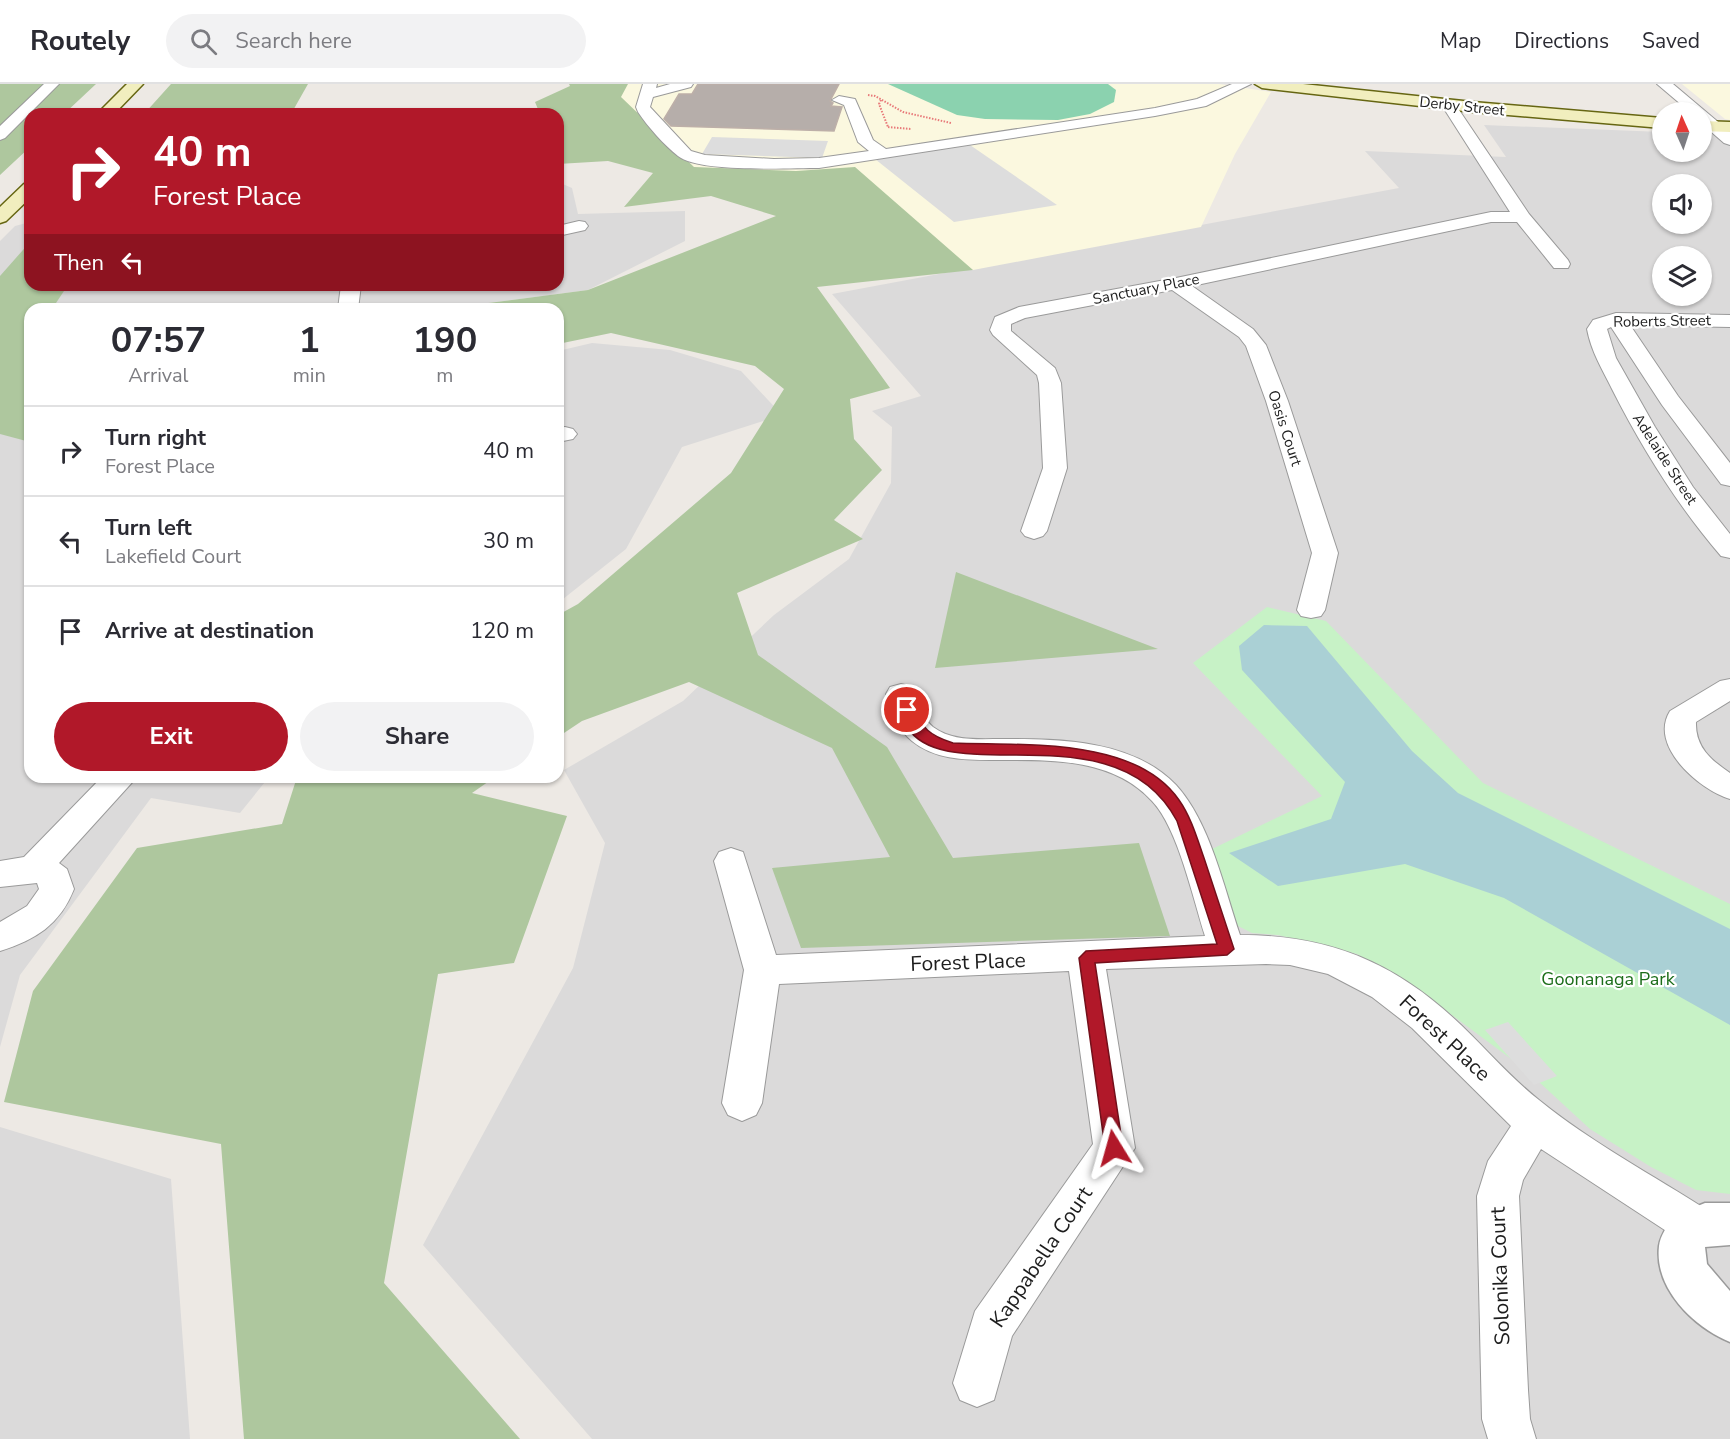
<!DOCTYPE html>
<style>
:root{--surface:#fff;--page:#f2f2f3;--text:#2b2b33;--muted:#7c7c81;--line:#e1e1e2;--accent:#b11829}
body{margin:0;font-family:"Nunito Sans",sans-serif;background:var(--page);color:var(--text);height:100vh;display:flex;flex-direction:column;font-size:22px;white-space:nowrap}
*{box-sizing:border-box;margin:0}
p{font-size:20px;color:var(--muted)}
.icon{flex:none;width:33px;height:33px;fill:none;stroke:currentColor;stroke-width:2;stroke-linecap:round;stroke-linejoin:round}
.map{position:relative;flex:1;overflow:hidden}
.panel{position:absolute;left:24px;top:219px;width:540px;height:480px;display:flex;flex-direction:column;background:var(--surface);border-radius:18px;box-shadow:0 2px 4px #0004}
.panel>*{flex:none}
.guide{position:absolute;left:24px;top:24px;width:540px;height:183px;border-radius:18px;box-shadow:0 2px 4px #0004;background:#b11829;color:#fff;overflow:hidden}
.needle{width:39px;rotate:357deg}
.buttons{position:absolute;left:1652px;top:18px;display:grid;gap:12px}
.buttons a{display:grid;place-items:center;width:60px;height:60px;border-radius:50%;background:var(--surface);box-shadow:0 2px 4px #0004;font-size:30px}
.pin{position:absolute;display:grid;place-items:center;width:51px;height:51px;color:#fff;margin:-26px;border:3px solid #fff;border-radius:50%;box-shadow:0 2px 6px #0007}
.me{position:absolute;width:66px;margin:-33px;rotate:352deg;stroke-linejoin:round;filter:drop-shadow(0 0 4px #0008)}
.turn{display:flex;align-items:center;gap:21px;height:126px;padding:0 30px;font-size:27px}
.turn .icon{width:78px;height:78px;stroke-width:2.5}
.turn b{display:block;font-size:42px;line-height:51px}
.then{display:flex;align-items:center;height:57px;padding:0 30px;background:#0003;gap:12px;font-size:22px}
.eta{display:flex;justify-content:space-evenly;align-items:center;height:102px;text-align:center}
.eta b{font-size:36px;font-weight:700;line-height:42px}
.primary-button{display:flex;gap:12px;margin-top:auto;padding:12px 30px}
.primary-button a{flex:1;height:69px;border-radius:36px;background:var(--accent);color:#fff;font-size:24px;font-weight:700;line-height:69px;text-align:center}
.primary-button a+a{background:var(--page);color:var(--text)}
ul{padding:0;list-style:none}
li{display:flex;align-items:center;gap:18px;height:90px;padding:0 30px;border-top:2px solid var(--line)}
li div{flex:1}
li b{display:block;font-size:22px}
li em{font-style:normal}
header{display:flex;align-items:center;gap:36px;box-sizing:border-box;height:84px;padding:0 30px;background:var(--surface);border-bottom:2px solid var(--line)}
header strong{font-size:28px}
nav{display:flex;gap:33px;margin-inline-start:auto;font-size:21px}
.search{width:420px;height:54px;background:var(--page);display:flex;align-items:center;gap:15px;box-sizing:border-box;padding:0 21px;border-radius:33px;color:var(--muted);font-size:22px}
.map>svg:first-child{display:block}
</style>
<header>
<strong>Routely</strong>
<div class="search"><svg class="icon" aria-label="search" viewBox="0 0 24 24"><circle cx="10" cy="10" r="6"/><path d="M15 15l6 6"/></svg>Search here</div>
<nav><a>Map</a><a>Directions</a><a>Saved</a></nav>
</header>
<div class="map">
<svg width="1730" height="1355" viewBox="0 0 1730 1355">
<rect width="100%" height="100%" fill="#ede9e4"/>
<path fill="#dbdada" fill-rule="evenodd" d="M1484,41L1662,48V68H1701V50L1730,51V1355H592L423,1161L573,884L605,759L564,686L683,617L774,531L849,475L891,399L892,343L872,327L921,312L832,210L1399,104L1365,67L1506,73ZM1662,100H1701V140H1662ZM1662,172H1701V212H1662Z
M558,98L572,104L578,130L685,127V157L588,206L465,222L466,225H30V693H269L240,729L151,714L20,891L0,963V157L15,142L30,138V201H558Z
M592,259L670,266L741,287L782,331L682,363L626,465L558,519V267Z
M0,1043L171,1095L190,1355H0Z"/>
<path fill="#fbf8df" d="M596,0H1219L1271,8L1235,70L1201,143L973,186L674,83Z
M1682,0H1730V36L1725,35Z"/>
<path fill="#aec79e" d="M0,0H96L64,30H30V63L0,91Z
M171,0H308L291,30H144Z
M569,0H628L621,13L694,83L796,87L855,83L973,186L817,203L890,304L850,315L854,355L882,386L834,436L863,455L737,509L758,571L887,663L953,774L1139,759L1170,852L801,864L772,784L890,773L832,664L689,598L582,637L558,653V531L578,520L731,389L784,305L755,282L611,249L558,260V225H462L465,222L588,206L776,132L711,112L624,123L653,89L608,77L558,80V30H540L535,18L570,2Z
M30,158V201H68L52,225H30V358L0,350V192Z
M956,488L1158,565L935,584Z
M297,693H495L472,709L567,732L514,879L438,890L384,1199L520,1355H244L221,1060L4,1018L33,907L137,764L282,740Z"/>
<path fill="#c7f2c6" d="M1267,523L1326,537L1483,699L1730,820V1110L1696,1106L1651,1083L1590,1045L1526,986L1433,917L1357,870L1278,851L1252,849L1234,840L1210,766L1322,712L1193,579Z"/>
<path fill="#8bd2af" d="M888,0H1108L1116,6L1114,18L1090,30L1058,36L985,35L957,31Z"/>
<path fill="#ddd" d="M712,53L828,57L822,74L702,70Z
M970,61L1057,121L954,138L875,75Z
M1508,938L1557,992L1534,1001L1485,946Z"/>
<path fill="#aad0d5" d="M1264,541L1307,542L1412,667L1458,709L1730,845V941L1504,814L1405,780L1278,802L1229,769L1331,735L1345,698L1242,586L1239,562Z"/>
<path fill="#b6aeaa" stroke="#bdafa8" stroke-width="1.5" d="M698,0H839L830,17L833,19L831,22L842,23L834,47L671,42L664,35L679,10H692Z"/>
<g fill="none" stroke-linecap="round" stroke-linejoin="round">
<defs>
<path id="minor" d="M44,0H59L5,54L0,56V42Z
M643,0H657L656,4L670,0H693L691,3L653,13L650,23L691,67L705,71L774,75L819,74L869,67L858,58L844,21L832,16L839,12L855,15L873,56L886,65L1155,24L1197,15L1232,0H1251L1206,22L1155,32L819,84C790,84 699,89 678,72C664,61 648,43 638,28L636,23Z
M1657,0H1673L1730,48V61L1724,59L1701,39V28H1690Z
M1448,16L1453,17L1529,130L1568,176L1570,180L1568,184H1554L1517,138H1491L1192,202L1253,245L1266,261L1288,317L1338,469L1325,526L1321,532L1311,534L1301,532L1297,526L1312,469L1266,317L1246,262L1239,253L1172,206L1025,234L1011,240V247L1055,284L1061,299L1067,384L1047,447L1043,452L1034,455L1025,452L1021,447L1043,384L1039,299L1037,291L993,251L990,246L995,233L1019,223L1176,194L1491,128H1510L1441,20Z
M579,137L585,138L588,142L585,146L558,152V142Z
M341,201H361L358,225H338Z
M1616,229L1730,231V243L1630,241L1678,312L1730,379V402L1721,400L1662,321L1611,243L1607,245L1616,274L1655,343L1693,403L1730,450V474L1721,472C1677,421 1642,364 1612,305C1602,285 1591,267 1587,245L1593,236Z
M565,343L573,345L577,350L573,355L558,358V344Z
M1730,595V617L1696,638C1695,663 1711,676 1730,689V715C1700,706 1648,662 1670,627L1720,597Z
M901,600L912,603C920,616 921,633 933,643C953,658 980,655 1004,655C1061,655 1133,656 1176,701C1210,738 1224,804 1240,851C1330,851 1396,879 1461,941C1487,966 1511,994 1539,1016C1592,1059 1653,1091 1710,1128L1717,1142L1710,1156L1695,1162L1680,1156L1541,1065L1523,1096L1519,1112L1528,1306L1530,1335L1536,1355H1488L1482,1335L1477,1112L1488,1077L1511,1042L1412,944L1372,913L1328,890L1290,881L1266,880L1106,885L1135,1064L1012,1252L994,1316L977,1323L960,1316L953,1299L975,1227L1093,1060L1069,887L779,900L762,1019L756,1031L742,1037L728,1031L722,1019L744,886L714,777L719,768L731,764L743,768L776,871L1205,852C1193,815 1178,744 1152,717C1111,672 1045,676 990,676C963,676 934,675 912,657C898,646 892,626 886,610L890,603Z
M102,693H137L59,779L67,785L74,805C60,841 35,856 0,867V838L27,822L39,805L37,799L0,803V777L24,773Z"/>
<path id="tertiary" d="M1705,1119H1730V1161L1705,1163L1707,1180L1730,1207V1258C1694,1243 1654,1205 1659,1162C1660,1152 1668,1141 1673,1132Z"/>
<path id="secondary" d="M127,0H143L114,30H97Z
M1255,0H1303L1473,18L1662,34V44L1473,28L1262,4Z
M1701,37L1730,38V48L1701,47Z
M30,99V114L6,137L0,139V123L24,100Z"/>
</defs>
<use href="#minor" stroke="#9a9a9a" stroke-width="2"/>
<use href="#tertiary" stroke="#9a9a9a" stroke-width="3"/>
<use href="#secondary" stroke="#666612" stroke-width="3"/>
<path stroke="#e87a7a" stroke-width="2" stroke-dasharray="1.5 1.5" stroke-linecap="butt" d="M868,11L875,12L903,28L951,39
M881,16L879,20L888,43
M888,43L911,45"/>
<use href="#minor" fill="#fff" fill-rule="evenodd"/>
<use href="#tertiary" fill="#fff" fill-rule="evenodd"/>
<use href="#secondary" fill="#f1eebe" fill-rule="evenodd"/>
</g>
<path fill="#b11829" stroke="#73101b" stroke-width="1.5" d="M907,622L912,623C924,645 928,651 953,659C1021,662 1135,652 1179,716C1191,733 1197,754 1204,774C1214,805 1224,835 1234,865L1227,871L1095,879L1123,1064L1121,1070L1114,1072L1108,1070L1105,1064L1079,874L1086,867L1217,860L1177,737C1117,623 947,707 907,643C904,639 902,632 901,626Z"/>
<g text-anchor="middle" stroke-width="4.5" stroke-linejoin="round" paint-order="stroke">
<g font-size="15" fill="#1d1d1d" stroke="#fff">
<text transform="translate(1462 22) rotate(6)" y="5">Derby Street</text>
<text transform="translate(1146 205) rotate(-11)" y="5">Sanctuary Place</text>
<text transform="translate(1662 237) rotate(-1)" y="5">Roberts Street</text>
<text transform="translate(1285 344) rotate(72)" y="5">Oasis Court</text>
<text transform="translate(1665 375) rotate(57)" y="5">Adelaide Street</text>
</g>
<g font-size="18" fill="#1b6d19" stroke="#fff">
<text x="1608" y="901">Goonanaga Park</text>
</g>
<g font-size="21" fill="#1d1d1d" stroke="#fff">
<text transform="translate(968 878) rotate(-2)" y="7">Forest Place</text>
<text transform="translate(1445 954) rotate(43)" y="7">Forest Place</text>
<text transform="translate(1041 1173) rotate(-56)" y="7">Kappabella Court</text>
<text transform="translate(1500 1192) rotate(-92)" y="7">Solonika Court</text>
</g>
</g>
</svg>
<div class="buttons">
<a><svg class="needle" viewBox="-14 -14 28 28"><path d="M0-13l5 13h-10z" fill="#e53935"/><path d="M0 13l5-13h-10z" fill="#7c7c81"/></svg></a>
<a><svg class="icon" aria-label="sound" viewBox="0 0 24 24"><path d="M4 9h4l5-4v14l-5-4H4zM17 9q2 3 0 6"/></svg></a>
<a><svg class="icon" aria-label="layers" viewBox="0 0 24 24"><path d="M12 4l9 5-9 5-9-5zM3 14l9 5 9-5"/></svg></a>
</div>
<div class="pin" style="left:907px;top:626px;background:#d93025"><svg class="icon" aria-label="arrive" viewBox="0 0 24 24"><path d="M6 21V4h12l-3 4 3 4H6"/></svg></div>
<svg class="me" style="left:1114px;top:1064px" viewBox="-20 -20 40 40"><path d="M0-17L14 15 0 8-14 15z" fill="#b11829" stroke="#fff" stroke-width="4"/></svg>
<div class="guide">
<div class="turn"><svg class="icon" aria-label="right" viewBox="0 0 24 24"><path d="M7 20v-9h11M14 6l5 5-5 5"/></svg><div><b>40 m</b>Forest Place</div></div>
<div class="then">Then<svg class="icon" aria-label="left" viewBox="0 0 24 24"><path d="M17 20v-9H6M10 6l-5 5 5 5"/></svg></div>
</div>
<section class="panel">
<div class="eta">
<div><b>07:57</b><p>Arrival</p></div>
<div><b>1</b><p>min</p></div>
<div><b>190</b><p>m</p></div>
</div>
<ul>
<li><svg class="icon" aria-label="right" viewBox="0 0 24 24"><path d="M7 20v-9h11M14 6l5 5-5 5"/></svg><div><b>Turn right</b><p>Forest Place</p></div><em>40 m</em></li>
<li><svg class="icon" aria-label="left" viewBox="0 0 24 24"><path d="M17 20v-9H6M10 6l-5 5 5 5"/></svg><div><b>Turn left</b><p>Lakefield Court</p></div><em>30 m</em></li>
<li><svg class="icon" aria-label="arrive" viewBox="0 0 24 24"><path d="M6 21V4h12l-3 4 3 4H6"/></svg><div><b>Arrive at destination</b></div><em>120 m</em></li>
</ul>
<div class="primary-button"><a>Exit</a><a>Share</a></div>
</section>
</div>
